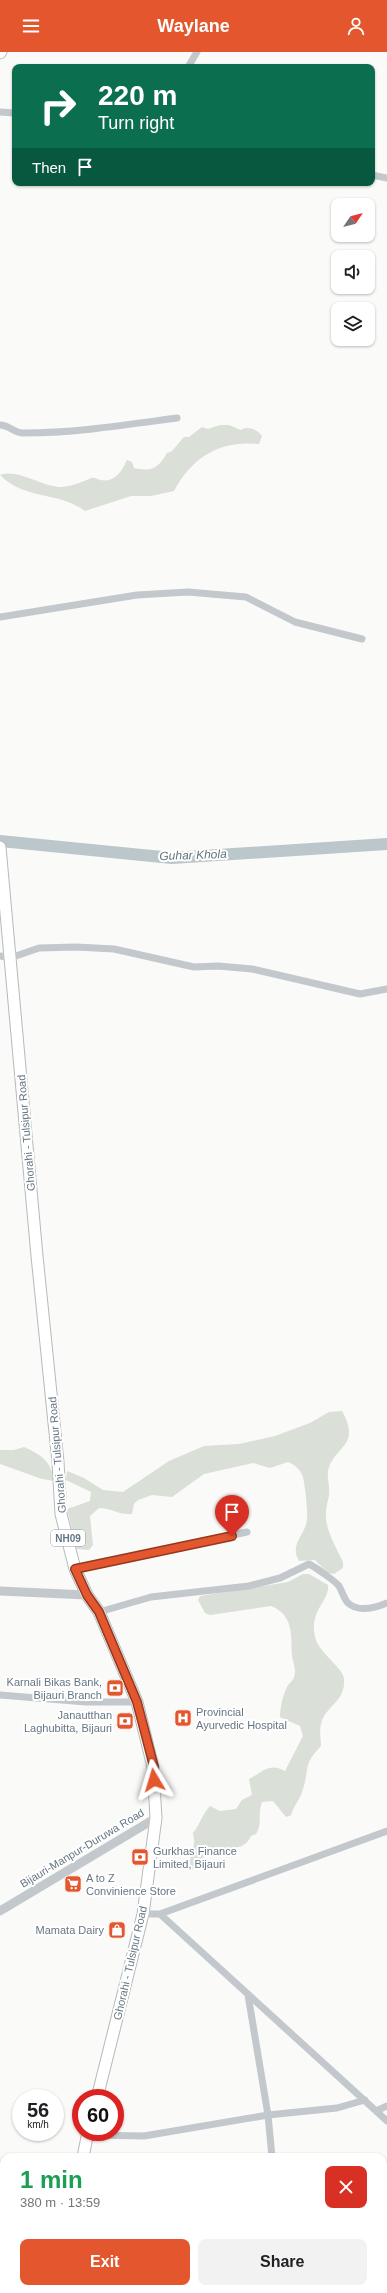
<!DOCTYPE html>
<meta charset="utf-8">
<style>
:root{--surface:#fff;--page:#f2f2f2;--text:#202124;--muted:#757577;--accent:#e4572e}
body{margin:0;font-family:Helvetica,sans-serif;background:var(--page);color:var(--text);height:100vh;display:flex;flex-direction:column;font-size:15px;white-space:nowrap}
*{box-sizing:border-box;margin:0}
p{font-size:13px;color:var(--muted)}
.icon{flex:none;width:22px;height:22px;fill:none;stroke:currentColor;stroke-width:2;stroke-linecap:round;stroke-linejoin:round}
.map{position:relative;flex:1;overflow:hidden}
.panel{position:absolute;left:0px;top:2101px;width:387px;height:140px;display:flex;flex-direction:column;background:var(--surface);border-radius:12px 12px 0 0;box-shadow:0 1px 3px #0004}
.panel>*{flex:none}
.hud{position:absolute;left:12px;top:12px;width:363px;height:122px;border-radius:8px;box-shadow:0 1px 3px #0004;background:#0b6e4f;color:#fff;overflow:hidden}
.needle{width:26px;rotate:55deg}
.buttons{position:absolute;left:331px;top:146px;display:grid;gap:8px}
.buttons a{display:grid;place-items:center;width:44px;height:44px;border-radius:8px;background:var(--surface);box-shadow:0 1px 3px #0004;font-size:20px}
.speed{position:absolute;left:12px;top:2037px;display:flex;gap:8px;font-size:20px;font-weight:700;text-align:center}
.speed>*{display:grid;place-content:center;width:52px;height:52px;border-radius:50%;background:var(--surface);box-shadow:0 1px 3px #0004;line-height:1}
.speed small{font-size:10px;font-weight:400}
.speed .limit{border:6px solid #d22;background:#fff;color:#111}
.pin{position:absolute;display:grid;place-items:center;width:34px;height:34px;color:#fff;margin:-41px -17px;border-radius:50% 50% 50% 0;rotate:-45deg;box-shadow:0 0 4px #0007}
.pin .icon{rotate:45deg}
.me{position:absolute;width:44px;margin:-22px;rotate:353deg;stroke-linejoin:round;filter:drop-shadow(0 0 3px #0008)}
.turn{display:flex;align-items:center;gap:14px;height:84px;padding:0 20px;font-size:18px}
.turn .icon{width:52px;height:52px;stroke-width:2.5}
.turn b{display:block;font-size:28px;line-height:34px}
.then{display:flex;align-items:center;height:38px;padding:0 20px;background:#0003;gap:8px;font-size:15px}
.round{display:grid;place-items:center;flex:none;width:42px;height:42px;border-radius:8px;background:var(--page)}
.headline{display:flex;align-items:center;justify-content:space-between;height:68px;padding:0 20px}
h1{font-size:24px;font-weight:700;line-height:30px;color:#1e9e55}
.primary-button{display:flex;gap:8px;margin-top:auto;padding:8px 20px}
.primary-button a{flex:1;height:46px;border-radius:8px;background:var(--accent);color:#fff;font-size:16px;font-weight:700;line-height:46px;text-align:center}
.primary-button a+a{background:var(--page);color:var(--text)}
header{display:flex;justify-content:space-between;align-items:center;height:52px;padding:0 20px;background:var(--accent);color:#fff;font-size:18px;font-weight:700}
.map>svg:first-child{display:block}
</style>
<header><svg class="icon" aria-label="menu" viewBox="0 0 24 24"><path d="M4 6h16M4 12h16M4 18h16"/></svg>Waylane<svg class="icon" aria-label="person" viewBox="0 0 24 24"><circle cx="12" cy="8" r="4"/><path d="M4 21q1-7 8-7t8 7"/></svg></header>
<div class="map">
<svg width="387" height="2241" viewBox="0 0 387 2241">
<rect width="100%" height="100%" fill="#fafaf8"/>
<path fill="#dadfd7" d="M220,373H229L241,378C248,373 258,378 262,384L259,392C220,388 192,405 174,439L151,444H131L85,459C58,439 24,448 0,423C17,416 42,435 62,435C72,434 83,430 91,426C94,425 97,427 100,428C115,431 121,420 127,408L132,410L134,416C153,420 158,416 167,401L172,399L184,385H189L202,375L208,377Z
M342,1359C362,1395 334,1393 328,1419C327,1426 330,1435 329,1443C328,1449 326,1455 326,1461C325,1478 336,1495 343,1510V1516L334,1522L328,1521L315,1508L299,1509C289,1492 305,1484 307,1468C308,1459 305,1434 303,1425C301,1418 294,1412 288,1410L270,1416L253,1411L204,1422L172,1445L152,1443L138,1448L134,1452L132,1462C118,1463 112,1456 99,1456L90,1464L93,1493L89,1498L77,1497L67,1457L90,1449L91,1440L66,1428L67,1419L84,1426L103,1438L123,1440L169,1409L204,1394L239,1392L275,1384L310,1371L329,1360Z
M24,1395C42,1403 51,1409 54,1429L42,1427L0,1412V1398H14Z
M303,1522H309L328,1533C330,1550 307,1559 316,1588C320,1601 344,1617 344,1627C346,1650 325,1654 321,1672C319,1679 321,1687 321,1694C303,1713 310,1714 303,1737C301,1746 294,1753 291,1763L286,1765L273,1749L262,1750C257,1763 263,1771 256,1782L251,1784C243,1802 226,1793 212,1798C202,1802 202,1813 192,1818C187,1808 193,1801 194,1792C195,1789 193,1784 193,1781C200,1773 202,1762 210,1754L220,1759L236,1757L242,1748L252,1743L249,1727C263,1720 269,1710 285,1719L303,1684L300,1674L280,1665C280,1655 283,1643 287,1635C289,1631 293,1629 294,1625C297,1618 293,1611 292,1604C291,1584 294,1563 271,1554L210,1563L205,1561L198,1548L200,1544L288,1530Z"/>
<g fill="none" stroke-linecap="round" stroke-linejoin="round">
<path stroke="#bbc7cb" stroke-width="12" d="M0,789L172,806L387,792"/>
<defs>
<path id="primary" d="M0,1L1,0
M0,795L37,1204L58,1410L61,1462L75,1517L87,1543L99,1560L137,1650L153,1715L156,1766L143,1862L97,2046
M83,2105L88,2080
M61,2241L62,2237"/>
</defs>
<use href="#primary" stroke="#b5babe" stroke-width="13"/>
<path stroke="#c3c8cc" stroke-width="7" d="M188,15L197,0
M0,60L15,61
M372,123L387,126
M0,373C9,373 14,381 23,381C74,381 125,373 177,366
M0,565L137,543L188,540L246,545L295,570L362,587
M0,904L10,906L39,896L76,895L114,897L194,915L218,914L252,917L360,942L387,937
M75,1517L247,1480
M99,1560L151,1545L249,1534L280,1526L309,1512C315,1515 335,1529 339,1534C342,1539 344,1547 348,1551C359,1561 375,1556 387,1551
M0,1643L86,1650H137
M143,1862H160L387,1779
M160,1862L387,2069
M248,1943L268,2063L272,2105
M376,2059L387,2054
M88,2083L144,2084L268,2063L337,2056L365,2048
M280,2241V2237"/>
<path stroke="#c3c8cc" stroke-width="9" d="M0,1539L87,1543
M0,1859L156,1766"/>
<use href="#primary" stroke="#fff" stroke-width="11"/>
</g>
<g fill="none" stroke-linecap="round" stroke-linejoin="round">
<defs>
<path id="route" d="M154,1728V1715L137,1650L99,1560L87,1543L75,1517L232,1484"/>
</defs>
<use href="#route" stroke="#94391e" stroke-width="10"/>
<use href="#route" stroke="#e4572e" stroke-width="7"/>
</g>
<defs>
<symbol id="bank-square" viewBox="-11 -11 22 22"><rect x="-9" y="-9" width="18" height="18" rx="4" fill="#e4572e" stroke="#fff"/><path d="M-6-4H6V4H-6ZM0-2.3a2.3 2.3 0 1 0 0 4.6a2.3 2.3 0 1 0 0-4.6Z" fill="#fff"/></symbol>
<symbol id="hospital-square" viewBox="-11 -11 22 22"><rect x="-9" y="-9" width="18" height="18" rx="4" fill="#e4572e" stroke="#fff"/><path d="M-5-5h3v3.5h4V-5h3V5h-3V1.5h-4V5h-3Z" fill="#fff"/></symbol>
<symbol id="supermarket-square" viewBox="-11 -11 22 22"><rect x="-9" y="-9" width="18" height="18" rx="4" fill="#e4572e" stroke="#fff"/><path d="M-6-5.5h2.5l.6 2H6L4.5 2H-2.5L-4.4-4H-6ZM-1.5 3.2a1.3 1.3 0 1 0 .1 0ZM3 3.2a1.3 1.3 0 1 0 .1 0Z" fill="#fff"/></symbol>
<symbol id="shop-square" viewBox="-11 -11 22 22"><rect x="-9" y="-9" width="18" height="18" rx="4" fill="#e4572e" stroke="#fff"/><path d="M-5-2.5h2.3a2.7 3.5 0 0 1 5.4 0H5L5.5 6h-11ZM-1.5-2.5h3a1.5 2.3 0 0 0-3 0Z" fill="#fff"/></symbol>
</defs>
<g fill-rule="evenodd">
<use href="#bank-square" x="105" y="1626" width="20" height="20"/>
<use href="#hospital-square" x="173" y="1656" width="20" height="20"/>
<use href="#bank-square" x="115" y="1659" width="20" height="20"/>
<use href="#bank-square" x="130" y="1795" width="20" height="20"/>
<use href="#supermarket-square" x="63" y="1822" width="20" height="20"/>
<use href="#shop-square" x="107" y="1868" width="20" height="20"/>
</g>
<g text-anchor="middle" stroke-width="4" stroke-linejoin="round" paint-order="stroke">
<rect fill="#fff" stroke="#939fa8" stroke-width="1" x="51" y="1478" width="34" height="16" rx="3"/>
<g font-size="10" font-weight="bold" fill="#657683">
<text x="68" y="1490">NH09</text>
</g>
<g font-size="11" fill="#657683" stroke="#fff">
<text transform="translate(26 1081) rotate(-95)" y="4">Ghorahi - Tulsipur Road</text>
<text transform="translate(57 1403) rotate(-95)" y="4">Ghorahi - Tulsipur Road</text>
<text transform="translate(82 1796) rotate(-31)" y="4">Bijauri-Manpur-Duruwa Road</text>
<text transform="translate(130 1911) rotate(-77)" y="4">Ghorahi - Tulsipur Road</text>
</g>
<g font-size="11" fill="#657683" stroke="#fff" text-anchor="end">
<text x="102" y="1634">Karnali Bikas Bank,<tspan x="102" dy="13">Bijauri Branch</tspan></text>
<text x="196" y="1664" text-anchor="start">Provincial<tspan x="196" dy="13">Ayurvedic Hospital</tspan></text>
<text x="112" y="1667">Janautthan<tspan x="112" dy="13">Laghubitta, Bijauri</tspan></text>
<text x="153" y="1803" text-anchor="start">Gurkhas Finance<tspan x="153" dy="13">Limited, Bijauri</tspan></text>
<text x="86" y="1830" text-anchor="start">A to Z<tspan x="86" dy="13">Convinience Store</tspan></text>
<text x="104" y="1882">Mamata Dairy</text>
</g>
<g font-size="12" font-style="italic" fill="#60757c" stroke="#fff">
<text transform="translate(193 803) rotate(-2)" y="4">Guhar Khola</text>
</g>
</g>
</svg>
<div class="buttons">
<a><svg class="needle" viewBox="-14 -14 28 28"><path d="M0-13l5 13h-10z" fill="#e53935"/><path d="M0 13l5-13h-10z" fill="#757577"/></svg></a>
<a><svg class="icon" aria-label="sound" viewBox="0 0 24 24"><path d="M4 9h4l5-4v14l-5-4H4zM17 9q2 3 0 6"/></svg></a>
<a><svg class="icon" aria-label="layers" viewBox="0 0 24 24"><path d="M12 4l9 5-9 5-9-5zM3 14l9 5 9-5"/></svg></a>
</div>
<div class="speed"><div>56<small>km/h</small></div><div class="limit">60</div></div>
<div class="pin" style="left:232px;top:1484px;background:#d93025"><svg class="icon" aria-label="arrive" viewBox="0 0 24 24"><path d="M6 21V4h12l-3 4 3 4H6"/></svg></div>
<svg class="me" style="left:154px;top:1728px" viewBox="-20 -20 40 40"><path d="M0-17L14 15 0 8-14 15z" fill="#e4572e" stroke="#fff" stroke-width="4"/></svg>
<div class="hud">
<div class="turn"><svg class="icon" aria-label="right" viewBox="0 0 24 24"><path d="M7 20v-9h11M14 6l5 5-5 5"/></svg><div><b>220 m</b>Turn right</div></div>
<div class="then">Then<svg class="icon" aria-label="arrive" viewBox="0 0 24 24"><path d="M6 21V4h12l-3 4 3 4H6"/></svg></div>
</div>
<section class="panel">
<div class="headline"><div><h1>1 min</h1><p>380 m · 13:59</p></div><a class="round" style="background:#d93025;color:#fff"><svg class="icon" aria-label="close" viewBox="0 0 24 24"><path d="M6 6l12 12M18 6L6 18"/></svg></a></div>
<div class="primary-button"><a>Exit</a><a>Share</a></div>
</section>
</div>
